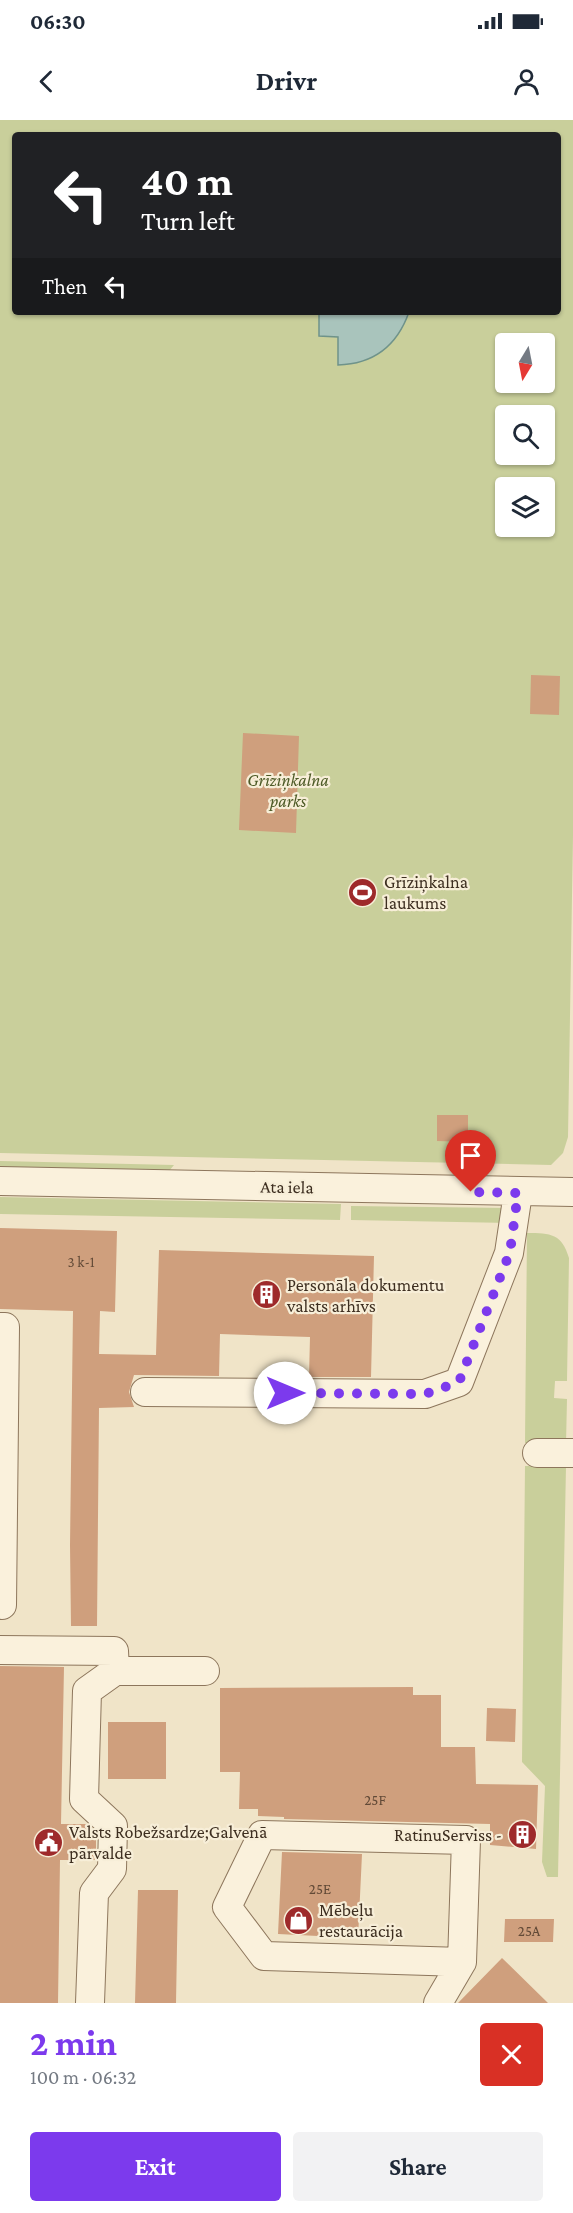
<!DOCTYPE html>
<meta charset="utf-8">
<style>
:root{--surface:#fff;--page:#f2f2f3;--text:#1f2937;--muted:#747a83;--accent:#7c3aed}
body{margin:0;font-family:"Crimson Pro",serif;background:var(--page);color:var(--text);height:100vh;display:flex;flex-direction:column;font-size:22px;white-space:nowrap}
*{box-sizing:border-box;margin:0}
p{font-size:20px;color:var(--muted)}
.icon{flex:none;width:33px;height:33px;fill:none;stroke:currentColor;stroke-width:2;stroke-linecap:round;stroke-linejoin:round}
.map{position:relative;height:1883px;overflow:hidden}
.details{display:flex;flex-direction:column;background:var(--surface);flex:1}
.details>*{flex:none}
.guide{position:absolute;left:12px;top:12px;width:549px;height:183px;border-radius:6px;box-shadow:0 2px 4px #0004;background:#202124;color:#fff;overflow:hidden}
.needle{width:39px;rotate:190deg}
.buttons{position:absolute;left:495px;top:213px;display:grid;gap:12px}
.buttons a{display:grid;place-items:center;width:60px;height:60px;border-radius:6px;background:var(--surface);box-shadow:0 2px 4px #0004;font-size:30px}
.pin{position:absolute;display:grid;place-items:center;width:51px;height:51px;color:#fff;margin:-62px -26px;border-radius:50% 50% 50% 0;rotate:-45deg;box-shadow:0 0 6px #0007}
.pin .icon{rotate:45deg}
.me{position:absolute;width:66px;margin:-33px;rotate:90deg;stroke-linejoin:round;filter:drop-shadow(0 0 4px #0008)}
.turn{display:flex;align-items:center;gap:21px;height:126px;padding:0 30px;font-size:27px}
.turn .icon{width:78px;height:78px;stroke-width:2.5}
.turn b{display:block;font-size:42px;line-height:51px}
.then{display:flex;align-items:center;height:57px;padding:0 30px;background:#0003;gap:12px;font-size:22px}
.round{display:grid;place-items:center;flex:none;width:63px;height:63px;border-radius:6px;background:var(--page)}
.summary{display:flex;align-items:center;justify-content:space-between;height:102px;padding:0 30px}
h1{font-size:36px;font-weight:700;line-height:45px;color:var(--accent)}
.cta{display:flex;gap:12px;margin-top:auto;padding:12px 30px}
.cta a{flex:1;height:69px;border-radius:6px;background:var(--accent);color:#fff;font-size:24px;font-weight:700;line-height:69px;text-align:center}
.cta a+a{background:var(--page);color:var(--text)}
.status{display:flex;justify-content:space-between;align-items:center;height:42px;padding:0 30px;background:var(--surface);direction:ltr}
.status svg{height:16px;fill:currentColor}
header{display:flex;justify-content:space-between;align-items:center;height:78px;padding:0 30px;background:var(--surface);font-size:27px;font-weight:700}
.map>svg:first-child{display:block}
</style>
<div class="status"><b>06:30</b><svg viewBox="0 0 49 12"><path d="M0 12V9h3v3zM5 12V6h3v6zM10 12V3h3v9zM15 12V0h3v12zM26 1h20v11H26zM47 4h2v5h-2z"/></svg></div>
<header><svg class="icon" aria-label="back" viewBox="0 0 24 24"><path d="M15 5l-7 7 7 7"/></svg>Drivr<svg class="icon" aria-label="person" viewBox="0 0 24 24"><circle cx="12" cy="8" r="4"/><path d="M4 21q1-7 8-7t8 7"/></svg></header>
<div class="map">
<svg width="573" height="1883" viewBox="0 0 573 1883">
<rect width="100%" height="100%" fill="#f0e4c8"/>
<path fill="#c9cf9b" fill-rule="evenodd" d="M0,0H573V715L568,1017L563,1033L551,1045L0,1033ZM15,15H558V192H15ZM506,224H544V262H506ZM506,296H544V334H506ZM506,368H544V406H506Z
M0,1041L174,1045L169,1051L0,1047Z
M0,1077L341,1084L340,1100L0,1094Z
M351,1086L513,1088L511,1103L351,1100Z
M527,1113C551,1113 562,1114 569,1138L567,1261H555L554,1278L567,1279L566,1324L525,1323Z
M525,1346H566L558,1757H547L542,1742L545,1666L522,1642Z"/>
<path fill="#a9c4bc" stroke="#6f938a" stroke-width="1.5" d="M319,192H409C397,226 374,244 338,245V217L319,216Z"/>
<path fill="#cf9f7d" d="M531,555L560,556L559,595L530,594Z
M243,613L299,616L296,713L239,710Z
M437,995H468V1022L437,1021Z
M0,1108L117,1111L115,1192L100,1191L99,1234L156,1235L159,1130L374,1136L371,1257H309L310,1217L220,1214L219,1256L134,1255L129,1272L134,1287L99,1288L97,1506H71L70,1425L73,1191L0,1189Z
M0,1546L64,1547L61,1704H87L96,1713V1740H60L58,1883H0Z
M413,1567V1575H441V1627H475L476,1664L538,1665L536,1729L490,1725V1704L284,1699V1697L258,1696V1689H239L240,1652H220V1568Z
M487,1588L516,1589L515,1622L486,1621Z
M108,1602H166V1659H108Z
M282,1732L362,1734L358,1818L278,1814Z
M138,1770H178L176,1883H135Z
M505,1799H554L553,1822H504Z
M502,1838L548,1883H458Z"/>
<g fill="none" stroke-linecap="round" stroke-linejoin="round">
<defs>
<path id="minor" d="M0,1061L573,1072
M0,1207H5L2,1485
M145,1272L425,1274L459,1262L509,1133L518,1073
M537,1333H573
M0,1530L114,1531L115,1551
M90,1883L94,1773L112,1749L113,1706L84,1679L87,1571L115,1551H205
M438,1883L462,1842L466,1720L262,1715L227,1787L264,1836L462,1842"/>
</defs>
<use href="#minor" stroke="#8d765c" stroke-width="30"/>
<use href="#minor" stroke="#faf1dc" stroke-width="28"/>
</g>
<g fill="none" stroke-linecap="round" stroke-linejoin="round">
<path stroke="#7c3aed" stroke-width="10" stroke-dasharray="0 18" d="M285,1273L425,1274L459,1262L510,1132L518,1073L471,1072"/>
</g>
<defs>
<symbol id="stadium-disc" viewBox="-11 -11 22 22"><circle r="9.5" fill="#9e2a2b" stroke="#f7eed8"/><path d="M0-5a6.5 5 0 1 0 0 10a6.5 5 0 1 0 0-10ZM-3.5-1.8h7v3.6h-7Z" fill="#fff"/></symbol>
<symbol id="building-disc" viewBox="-11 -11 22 22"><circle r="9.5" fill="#9e2a2b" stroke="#f7eed8"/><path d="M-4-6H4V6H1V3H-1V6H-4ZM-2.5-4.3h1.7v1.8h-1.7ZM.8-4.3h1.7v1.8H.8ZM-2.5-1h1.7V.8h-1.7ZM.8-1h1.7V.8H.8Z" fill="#fff"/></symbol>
<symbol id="civic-disc" viewBox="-11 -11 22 22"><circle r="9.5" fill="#9e2a2b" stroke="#f7eed8"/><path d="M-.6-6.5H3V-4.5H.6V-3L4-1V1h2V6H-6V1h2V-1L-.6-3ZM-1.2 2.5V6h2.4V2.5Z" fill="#fff"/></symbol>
<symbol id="shop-disc" viewBox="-11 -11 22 22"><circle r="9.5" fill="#9e2a2b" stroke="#f7eed8"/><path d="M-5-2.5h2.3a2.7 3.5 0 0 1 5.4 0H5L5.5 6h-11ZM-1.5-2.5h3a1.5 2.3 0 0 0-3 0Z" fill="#fff"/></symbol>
</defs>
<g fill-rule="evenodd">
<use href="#stadium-disc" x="346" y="756" width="33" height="33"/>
<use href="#building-disc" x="250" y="1158" width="33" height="33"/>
<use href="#building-disc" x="506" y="1698" width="33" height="33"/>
<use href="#civic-disc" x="32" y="1706" width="33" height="33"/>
<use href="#shop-disc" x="282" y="1784" width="33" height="33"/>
</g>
<g text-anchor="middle" stroke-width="4.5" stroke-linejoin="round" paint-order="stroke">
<g font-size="15" fill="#624a37">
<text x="81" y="1147">3 k-1</text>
<text x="375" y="1685">25F</text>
<text x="320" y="1774">25E</text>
<text x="529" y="1816">25A</text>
</g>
<g font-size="18" font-style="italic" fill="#4d5a26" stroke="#f7eed8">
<text x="288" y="666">Grīziņkalna<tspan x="288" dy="21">parks</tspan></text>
</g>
<g font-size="18" fill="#3d2e20" stroke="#f7eed8" text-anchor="start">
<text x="384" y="768">Grīziņkalna<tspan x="384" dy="21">laukums</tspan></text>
<text x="287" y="1171">Personāla dokumentu<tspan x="287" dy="21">valsts arhīvs</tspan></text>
<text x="69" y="1718">Valsts Robežsardze;Galvenā<tspan x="69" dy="21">pārvalde</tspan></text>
<text x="502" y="1721" text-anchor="end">RatinuServiss -</text>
<text x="319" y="1796">Mēbeļu<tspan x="319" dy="21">restaurācija</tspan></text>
</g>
<g font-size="18" fill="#3d2e20" stroke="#f7eed8">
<text transform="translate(287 1067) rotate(1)" y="6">Ata iela</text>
</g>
</g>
</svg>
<div class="buttons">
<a><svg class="needle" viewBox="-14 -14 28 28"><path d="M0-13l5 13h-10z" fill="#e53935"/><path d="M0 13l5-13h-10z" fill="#747a83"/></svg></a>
<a><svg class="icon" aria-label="search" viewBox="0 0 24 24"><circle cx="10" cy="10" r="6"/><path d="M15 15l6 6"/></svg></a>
<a><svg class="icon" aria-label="layers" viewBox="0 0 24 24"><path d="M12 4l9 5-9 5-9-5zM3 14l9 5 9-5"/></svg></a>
</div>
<div class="pin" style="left:471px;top:1072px;background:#d93025"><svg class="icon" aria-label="arrive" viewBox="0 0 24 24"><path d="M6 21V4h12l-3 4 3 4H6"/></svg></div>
<svg class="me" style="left:285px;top:1273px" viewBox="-20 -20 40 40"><circle r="19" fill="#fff"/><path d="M0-13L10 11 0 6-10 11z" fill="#7c3aed"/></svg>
<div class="guide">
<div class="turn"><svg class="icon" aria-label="left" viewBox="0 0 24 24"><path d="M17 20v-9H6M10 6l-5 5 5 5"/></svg><div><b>40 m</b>Turn left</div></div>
<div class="then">Then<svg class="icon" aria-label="left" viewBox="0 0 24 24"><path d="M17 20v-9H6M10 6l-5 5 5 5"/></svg></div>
</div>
</div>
<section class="details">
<div class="summary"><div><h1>2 min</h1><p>100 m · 06:32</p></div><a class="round" style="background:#d93025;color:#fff"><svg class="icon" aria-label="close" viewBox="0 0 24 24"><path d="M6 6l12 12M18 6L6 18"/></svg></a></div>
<div class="cta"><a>Exit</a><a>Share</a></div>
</section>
